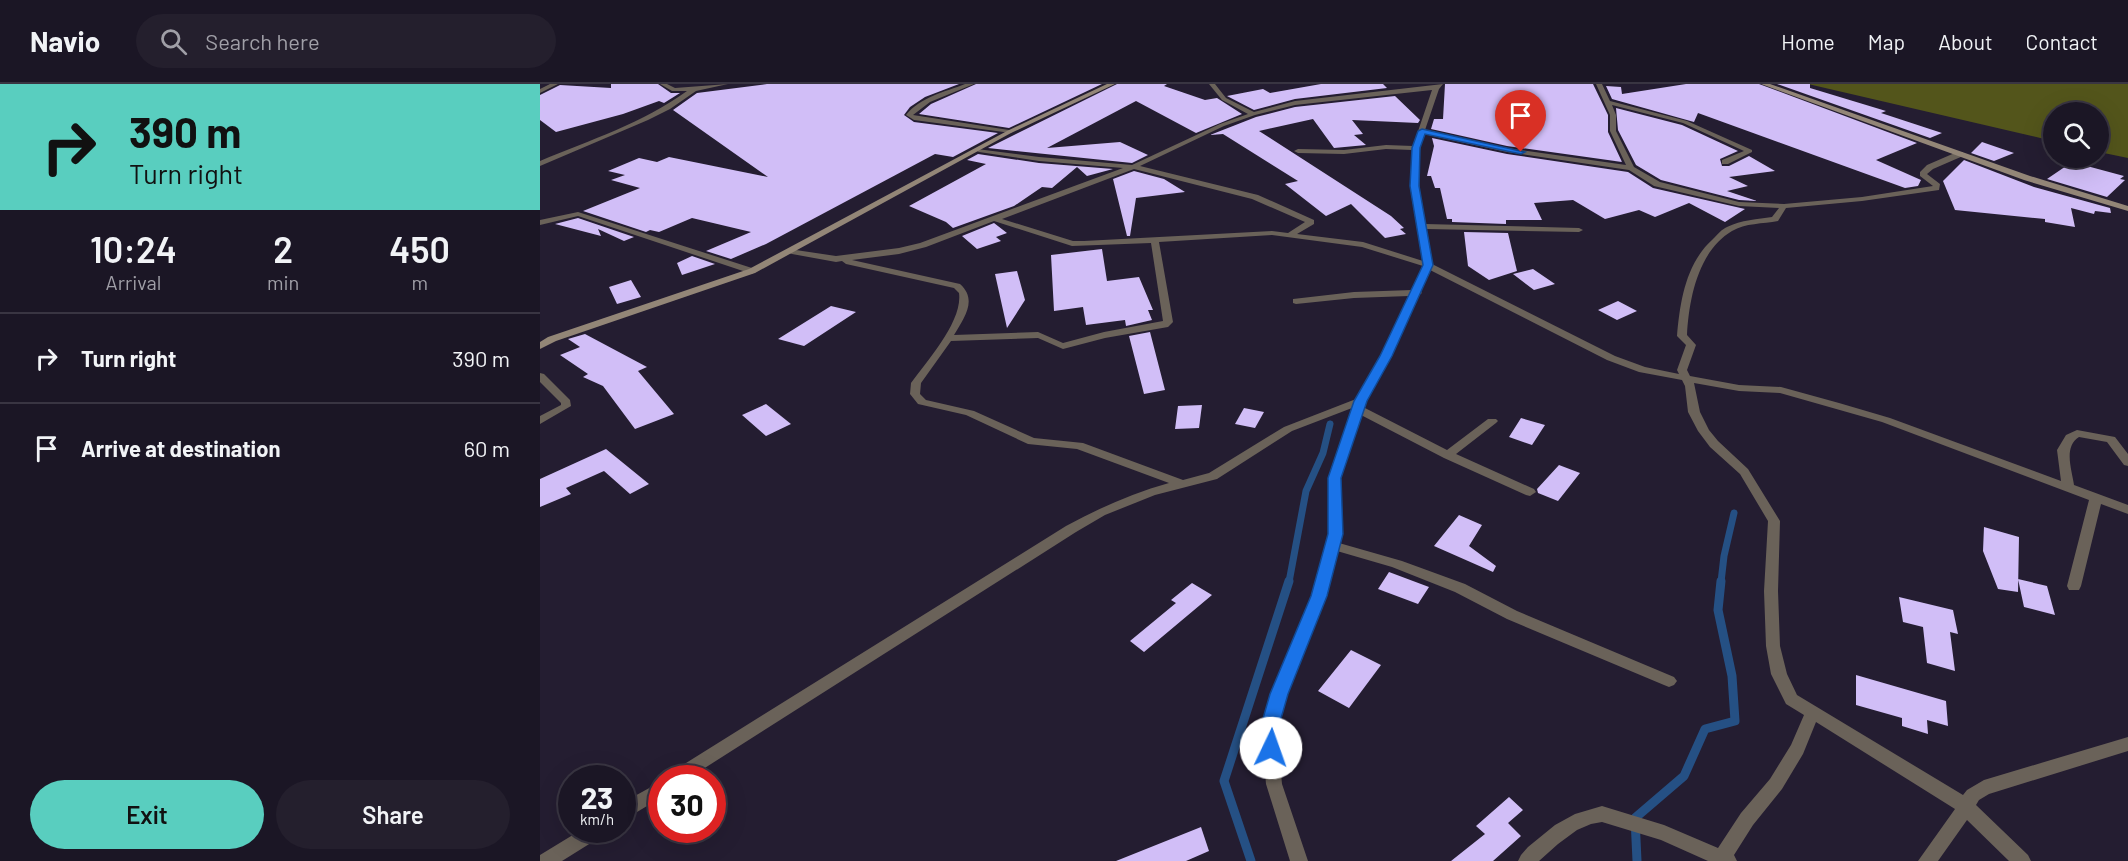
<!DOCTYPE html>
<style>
:root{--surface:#1b1625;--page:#241f2d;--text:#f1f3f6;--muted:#a09fa7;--line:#393542;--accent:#59cebf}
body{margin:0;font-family:Barlow,sans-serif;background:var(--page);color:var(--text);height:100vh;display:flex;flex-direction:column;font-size:22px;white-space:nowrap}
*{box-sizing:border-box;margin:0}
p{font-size:20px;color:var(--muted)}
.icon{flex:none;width:33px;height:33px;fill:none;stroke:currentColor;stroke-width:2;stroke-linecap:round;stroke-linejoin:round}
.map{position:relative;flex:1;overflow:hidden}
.details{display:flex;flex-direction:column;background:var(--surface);width:540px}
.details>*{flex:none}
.banner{background:#59cebf;color:#111;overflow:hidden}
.tools{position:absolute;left:1503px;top:18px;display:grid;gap:12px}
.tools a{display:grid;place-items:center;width:66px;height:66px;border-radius:50%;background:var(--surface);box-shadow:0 6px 24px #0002,0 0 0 2px var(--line);font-size:30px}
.speed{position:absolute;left:18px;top:681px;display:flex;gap:12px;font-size:30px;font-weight:700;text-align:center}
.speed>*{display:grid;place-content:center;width:78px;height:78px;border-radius:50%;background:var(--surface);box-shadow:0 6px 24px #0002,0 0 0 2px var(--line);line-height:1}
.speed small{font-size:15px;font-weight:400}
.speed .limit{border:9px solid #d22;background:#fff;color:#111}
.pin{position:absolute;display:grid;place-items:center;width:51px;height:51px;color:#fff;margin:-62px -26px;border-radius:50% 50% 50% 0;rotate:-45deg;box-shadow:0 0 6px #0007}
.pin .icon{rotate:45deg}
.me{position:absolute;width:66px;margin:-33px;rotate:3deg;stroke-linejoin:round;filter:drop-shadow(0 0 4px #0008)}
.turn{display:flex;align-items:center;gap:21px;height:126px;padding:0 30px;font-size:27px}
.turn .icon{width:78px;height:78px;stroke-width:2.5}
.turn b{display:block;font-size:42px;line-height:51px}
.eta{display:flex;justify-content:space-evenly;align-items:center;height:102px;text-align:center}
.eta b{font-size:36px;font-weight:600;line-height:42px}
.cta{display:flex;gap:12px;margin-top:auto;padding:12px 30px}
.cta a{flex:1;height:69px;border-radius:36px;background:var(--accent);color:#111;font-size:24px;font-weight:600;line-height:69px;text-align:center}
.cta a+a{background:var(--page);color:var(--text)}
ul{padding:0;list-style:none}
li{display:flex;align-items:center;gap:18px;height:90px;padding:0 30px;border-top:2px solid var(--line)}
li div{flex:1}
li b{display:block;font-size:22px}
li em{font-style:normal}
header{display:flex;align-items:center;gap:36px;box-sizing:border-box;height:84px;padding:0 30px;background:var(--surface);border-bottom:2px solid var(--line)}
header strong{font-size:28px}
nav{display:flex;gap:33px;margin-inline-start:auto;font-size:21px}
.search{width:420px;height:54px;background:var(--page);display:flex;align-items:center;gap:15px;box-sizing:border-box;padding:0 21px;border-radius:33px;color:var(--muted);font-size:22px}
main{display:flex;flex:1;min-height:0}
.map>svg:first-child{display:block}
</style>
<header>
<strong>Navio</strong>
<div class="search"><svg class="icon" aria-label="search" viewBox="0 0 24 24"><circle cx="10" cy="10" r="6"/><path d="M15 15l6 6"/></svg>Search here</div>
<nav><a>Home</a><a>Map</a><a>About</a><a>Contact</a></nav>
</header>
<main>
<section class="details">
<div class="banner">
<div class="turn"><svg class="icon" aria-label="right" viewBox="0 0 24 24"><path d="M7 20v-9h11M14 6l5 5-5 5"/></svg><div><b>390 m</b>Turn right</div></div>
</div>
<div class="eta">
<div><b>10:24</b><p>Arrival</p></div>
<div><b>2</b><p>min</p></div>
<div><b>450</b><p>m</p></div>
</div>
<ul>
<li><svg class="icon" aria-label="right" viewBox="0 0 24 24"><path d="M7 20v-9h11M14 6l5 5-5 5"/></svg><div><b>Turn right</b></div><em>390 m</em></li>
<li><svg class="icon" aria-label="arrive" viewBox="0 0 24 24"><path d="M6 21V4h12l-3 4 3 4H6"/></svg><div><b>Arrive at destination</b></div><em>60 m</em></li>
</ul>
<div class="cta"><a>Exit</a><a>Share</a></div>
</section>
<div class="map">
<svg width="1588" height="777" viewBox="0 0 1588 777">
<rect width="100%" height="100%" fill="#241d31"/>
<path fill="#53551b" d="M1268,0H1588V74L1559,68L1558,28H1514L1513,57Z"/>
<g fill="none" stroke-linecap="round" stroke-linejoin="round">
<path stroke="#255084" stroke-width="7" d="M749,498L766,407L783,369L790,340
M1181,498L1184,472L1194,429"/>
<path stroke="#255084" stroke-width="9" d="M711,777L684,697L749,497
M1097,777L1095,734L1144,692L1165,645L1195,637L1192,592L1178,526L1181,497"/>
</g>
<path fill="#d1bef7" d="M71,0H118L131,9H140L124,19L119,17L83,30L16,48L0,36V11L20,1L71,4Z
M227,0H419L385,13L370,23L364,31L374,38L458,49L413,73L395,70L226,160L191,175L166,167L211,148L152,134L119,148L110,146L106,148L43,127L100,104L71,96L85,91L68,87L99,74L117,78L129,73L228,93L133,26L157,9Z
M436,0H562L469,44L379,30L391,20Z
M577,0H627L624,2L665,16L677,14L702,30L656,49L596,17L507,64L580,58L608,71L592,79L448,64Z
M781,0H843L847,4L755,15L714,26L687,12L723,5L730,9Z
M905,0H1053L1068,31V48L1082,78L967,62L891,45L894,35H903Z
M1146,0H1219L1377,59L1336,76L1381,96L1378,102L1365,104L1158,29L1154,38L1072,15L1066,2L1081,3L1082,10Z
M1237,0H1270V4L1346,27L1341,29L1402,49L1390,54Z
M855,12L880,36L878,39L812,36L823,50L814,51L826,61L794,64L773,35L719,47L851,132L864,144L860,145L866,150L845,154L811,120L786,132L745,100L758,97L683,50L670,51L716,33L755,23Z
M1076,24L1142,41L1198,67L1180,75L1182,82H1189L1209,72L1235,87L1189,93L1208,102L1187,107L1217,117L1199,116L1121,96L1096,81L1078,46Z
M892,54L967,70L1088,88L1113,104L1205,125L1185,138L1149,119L1115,133L1099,126L1065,135L1033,116L994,119L1002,136H966V140L912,138V135H907L900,104H895L891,92H887L894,62Z
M1442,58L1474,69L1454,77L1431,69Z
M438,70L499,79L573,85L547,92L537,83L512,104L502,103L474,122L413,144L406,138L369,122L446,80L427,76Z
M1424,76L1494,103L1570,124L1571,129L1555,127L1554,130L1531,124L1535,143L1505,138V135L1415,126L1403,97Z
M1532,78L1584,92L1580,95L1585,96L1567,113L1507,95Z
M594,87L624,95L645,108L596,114L590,152H587L573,95Z
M38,134L94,153L84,157L58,145L61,152L15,140Z
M454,139L467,149L456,153L461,157L437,165L422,152Z
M924,148L968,149L977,187L949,196L928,182Z
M562,165L567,197L599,193L613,226H608L612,236L586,242L585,236L546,241L543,223L514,227L511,171Z
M152,172L175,180L142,191L137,179Z
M993,185L1015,200L994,206L973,190Z
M477,187L485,216L467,244L455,190Z
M91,196L101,213L77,220L69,203Z
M1078,217L1097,227L1077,236L1058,226Z
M291,222L316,228L264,262L238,255Z
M610,248L625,306L604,310L589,252Z
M45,250L107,283L98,287L134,330L95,345L63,302L43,293L48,290L20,271L40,263L28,255Z
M226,320L251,340L226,352L202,331Z
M662,321L659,344L635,345L638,322Z
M704,324L724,328L715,344L695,340Z
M981,334L1005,341L992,361L969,353Z
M66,365L109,400L90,410L64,387L26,404L31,410L0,423V395Z
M1019,381L1040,389L1018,417L998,409L997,405Z
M919,431L942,441L929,462L956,482L953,488L894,462Z
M1444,443L1479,453L1478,508L1458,505L1443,467Z
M849,488L889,503L878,520L838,505Z
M1478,495L1507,502L1515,531L1484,523Z
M652,499L672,511L604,568L590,557L636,519L631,516Z
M1359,513L1413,526L1418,550L1410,548L1415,587L1387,579L1383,543L1363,538Z
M811,566L841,581L809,624L778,607Z
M1316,591L1406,617L1408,642L1387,636L1388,650L1362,642V634L1316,621Z
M969,713L983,726L968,739L981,752L953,777H911L945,750L936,742Z
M661,743L669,767L646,777H576Z"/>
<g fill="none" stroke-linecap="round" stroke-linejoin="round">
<path fill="#6a6259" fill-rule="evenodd" d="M10,0H18L0,9V5Z
M120,0H127L135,4L188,0L156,7L130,25L108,36L0,82V77C50,56 103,39 147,7H132Z
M425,0H434L390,18L373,31L469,46L472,48L471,49L374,36L366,31C380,13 405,8 425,0Z
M669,0H675L686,14L714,28L755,17L903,0L899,5L885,46L967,64L1086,81L1070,47V31L1056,0H1062L1070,17L1147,37L1212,66V68L1188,80H1182V76L1204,67L1143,39L1072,21L1076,31V47L1094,83L1120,98L1199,118L1244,120L1322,113L1393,102L1380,92V88L1387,81L1417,68H1423V72L1393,85L1387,90L1400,100L1399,106L1322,117L1246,124L1238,137C1223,140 1205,139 1192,147C1158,167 1149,215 1147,251L1156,261L1147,286L1150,292L1199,301L1241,303L1299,319L1350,334L1521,397L1517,366L1526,351L1537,346L1575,353L1588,370V382L1584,381L1567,358L1539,353C1523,363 1532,386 1534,401L1588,421V430L1561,420L1541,502L1539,506H1529L1527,502L1549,416L1342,338L1240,309L1199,307L1154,299L1160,328L1169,346L1178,357L1208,385L1240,437L1238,507L1240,562L1247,590L1257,611L1423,711L1427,706L1444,696L1588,653V667L1449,710L1439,716L1436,721L1488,771L1491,777H1469L1427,736L1398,777H1378L1415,725L1276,638L1263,670L1242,705L1213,741L1194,771L1197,777H1168L1121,756L1062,738L1051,740L1037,746L1018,760L999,777H978L981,771L988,763L1015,741L1035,730L1062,722L1124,741L1178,764L1201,729L1230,695L1251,661L1264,631L1246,620L1231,590L1226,562L1224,507L1228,437L1200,390L1170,363L1158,347L1148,328L1145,302L1142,296L1099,288L1067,276L890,186L880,207L882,209L879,211L851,272L823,323L907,366L948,335H956L958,337L956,339L916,370L994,405L996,408L990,412L986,411L904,374L821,331L801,394V450L799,459L862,477L925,500L977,527L1134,593L1137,597L1134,601L1129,603L1124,601L967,535L915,508L852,483L797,467L786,512L747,610L737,645L742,700L768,777H750L726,700L721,645L731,610L772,512L789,450V394L812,324L752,347L677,395L615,411L565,431L536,448L149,694H128L130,689L526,442C559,424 593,409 629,399L537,365L488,360L426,331L378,320L370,310L371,299C387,277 423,237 419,209L414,204L306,180L302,177L296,178L252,170L249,169V165L296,172L359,164L380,159L583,84L499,77L439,68L435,66L437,65L499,73L592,81L680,40L708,30L682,16ZM892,6L873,62L846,61L804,66L758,65L754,67L758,69L804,70L846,65L872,66L871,102L883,177L823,158L757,150L774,140V136L718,111L600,82L684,42L715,31L755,21ZM884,50L967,68L1089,86L1114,102L1199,122L1239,124L1232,133C1218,135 1201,136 1187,143C1182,145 1177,151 1173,155C1146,179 1140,217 1137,252L1146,261L1137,286L1139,290L1105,283L1075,272L892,180L886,145L1039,148L1043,146L1039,144L885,140C880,108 874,80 884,50ZM594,85L712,115L765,138L748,149L732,147L544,157H533L462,135ZM454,137L532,162L611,159L623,237L564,248L523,259L498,248L414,251C424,234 438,216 420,200L312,176L359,170L386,163ZM732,151L822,163L883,182L872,206L814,208L753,215V219L756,220L814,214L869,212L841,272L816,315L744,343L669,389L643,396L543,359L494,354L434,327L386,316L380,310L381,299L411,257L498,254L523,265L565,254L628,243L633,238L619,158Z
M38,128L215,185L216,187L212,190L38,132L0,141V136Z
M0,289L4,290L30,316L31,322L0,340V332L21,321V319L0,298Z
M122,697V713L82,737V719Z
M41,746H65L62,752L22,777H0V771Z"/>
<path fill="#938677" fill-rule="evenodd" d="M567,0H575L471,49L215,189L16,257L0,265V258L8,253L209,185L467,47Z
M1221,0H1230L1490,92L1588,122V127L1484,96Z"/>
</g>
<path fill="#1a73e8" stroke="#114b97" stroke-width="1.5" d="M882,45L985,68L981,70L885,50L880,64L879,102L893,181L852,272L827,317L801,394L803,450L787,512L748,610L738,645L740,664L737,669L731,672L724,669L720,645L730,610L771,512L788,450V394L814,317L840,272L883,181L870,102L872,64L878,47Z"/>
</svg>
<div class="tools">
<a><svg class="icon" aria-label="search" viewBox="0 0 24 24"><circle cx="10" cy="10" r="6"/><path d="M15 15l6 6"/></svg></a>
</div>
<div class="speed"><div>23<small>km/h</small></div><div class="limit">30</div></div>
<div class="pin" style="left:981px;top:68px;background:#d93025"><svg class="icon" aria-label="arrive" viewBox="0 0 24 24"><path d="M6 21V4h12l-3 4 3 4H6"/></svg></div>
<svg class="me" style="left:731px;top:664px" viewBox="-20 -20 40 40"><circle r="19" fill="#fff"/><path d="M0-13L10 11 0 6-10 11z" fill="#1a73e8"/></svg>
</div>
</main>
